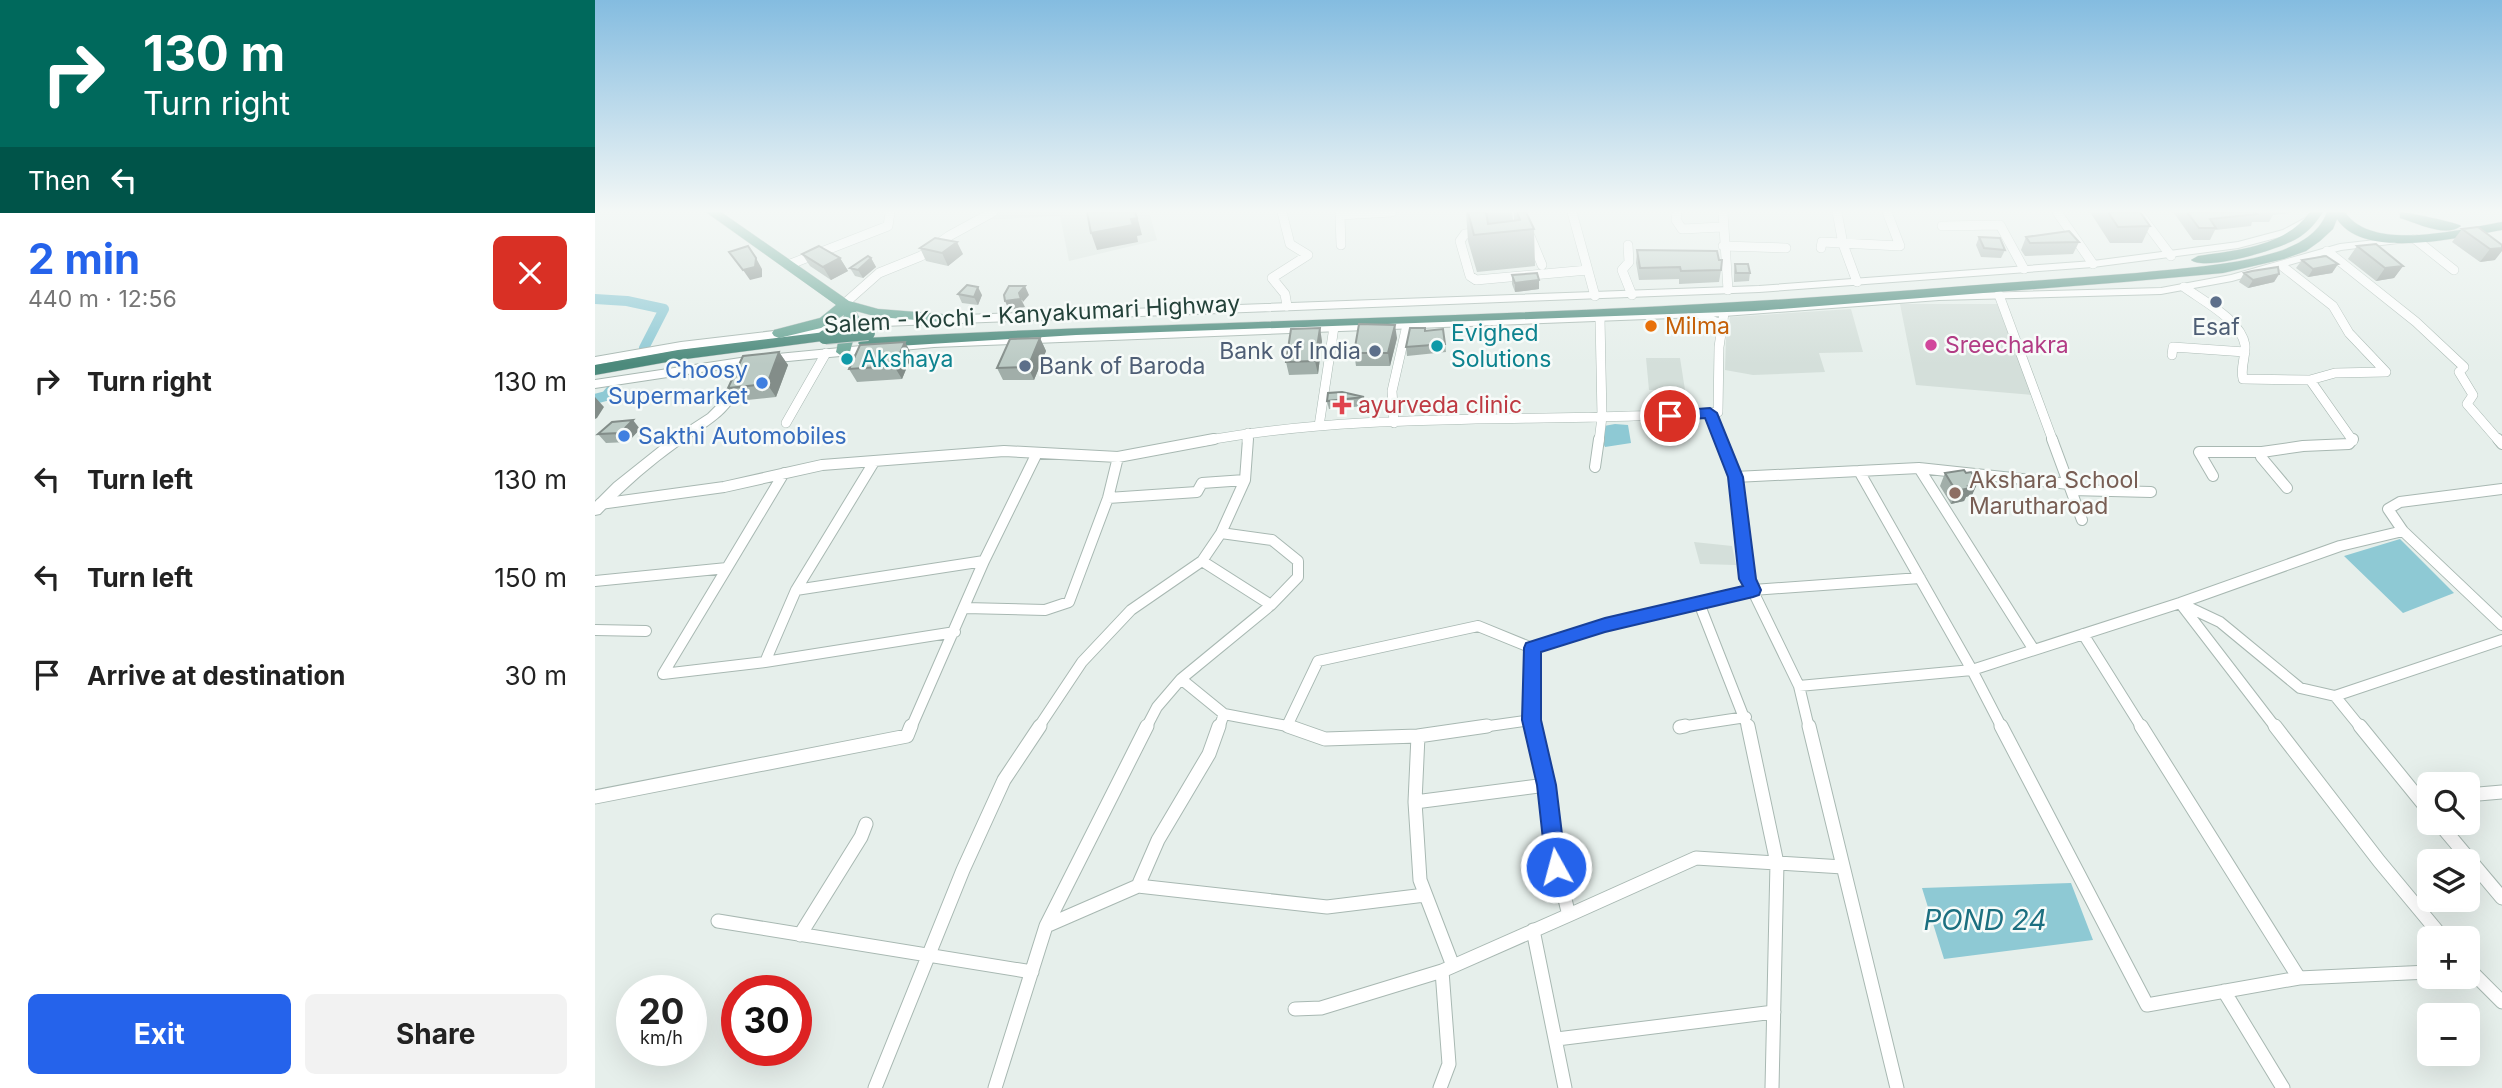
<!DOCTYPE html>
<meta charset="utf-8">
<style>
:root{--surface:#fff;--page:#f2f2f2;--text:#222;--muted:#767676;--accent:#2563eb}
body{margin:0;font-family:Inter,sans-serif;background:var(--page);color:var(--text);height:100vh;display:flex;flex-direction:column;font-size:26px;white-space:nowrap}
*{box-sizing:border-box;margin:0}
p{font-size:23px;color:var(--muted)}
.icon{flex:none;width:38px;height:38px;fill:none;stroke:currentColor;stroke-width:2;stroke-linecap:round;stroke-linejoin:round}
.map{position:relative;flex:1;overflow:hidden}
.details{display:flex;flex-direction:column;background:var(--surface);width:595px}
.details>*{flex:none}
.top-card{background:#00695c;color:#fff;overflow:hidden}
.fabs{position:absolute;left:1822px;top:772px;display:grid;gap:14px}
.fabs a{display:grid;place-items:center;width:63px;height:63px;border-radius:10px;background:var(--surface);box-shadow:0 7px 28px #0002;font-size:35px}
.speed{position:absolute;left:21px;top:975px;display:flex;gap:14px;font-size:35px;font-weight:700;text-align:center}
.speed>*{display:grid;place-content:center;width:91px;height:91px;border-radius:50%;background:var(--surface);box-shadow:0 7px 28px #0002;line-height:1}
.speed small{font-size:18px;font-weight:400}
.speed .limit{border:10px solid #d22;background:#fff;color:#111}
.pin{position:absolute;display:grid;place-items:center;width:60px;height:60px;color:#fff;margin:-30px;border:4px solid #fff;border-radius:50%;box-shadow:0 2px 7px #0007}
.me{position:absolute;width:77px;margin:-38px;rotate:353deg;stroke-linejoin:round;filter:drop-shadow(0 0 5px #0008)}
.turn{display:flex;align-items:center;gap:24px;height:147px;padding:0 28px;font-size:32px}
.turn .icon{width:91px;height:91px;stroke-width:2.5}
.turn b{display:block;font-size:49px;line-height:60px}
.then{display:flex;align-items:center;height:66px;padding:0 28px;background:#0003;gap:14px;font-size:26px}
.round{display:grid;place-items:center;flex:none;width:74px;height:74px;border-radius:10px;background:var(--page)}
.overview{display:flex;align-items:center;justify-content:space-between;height:119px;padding:0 28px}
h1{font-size:42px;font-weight:700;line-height:52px;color:var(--accent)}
.button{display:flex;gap:14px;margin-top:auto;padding:14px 28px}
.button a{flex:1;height:80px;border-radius:10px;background:var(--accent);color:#fff;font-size:28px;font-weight:700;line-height:80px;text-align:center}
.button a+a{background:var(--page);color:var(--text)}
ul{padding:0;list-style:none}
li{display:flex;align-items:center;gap:21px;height:98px;padding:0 28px}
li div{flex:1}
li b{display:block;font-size:26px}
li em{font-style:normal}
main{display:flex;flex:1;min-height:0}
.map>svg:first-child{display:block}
</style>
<main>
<section class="details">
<div class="top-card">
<div class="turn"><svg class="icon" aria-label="right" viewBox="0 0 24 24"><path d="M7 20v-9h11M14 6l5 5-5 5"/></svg><div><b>130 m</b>Turn right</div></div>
<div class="then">Then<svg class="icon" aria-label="left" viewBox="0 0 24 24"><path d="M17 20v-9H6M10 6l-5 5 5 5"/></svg></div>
</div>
<div class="overview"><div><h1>2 min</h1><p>440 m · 12:56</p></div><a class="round" style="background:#d93025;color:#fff"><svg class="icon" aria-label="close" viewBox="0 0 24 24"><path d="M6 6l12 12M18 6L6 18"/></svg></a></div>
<ul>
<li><svg class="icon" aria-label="right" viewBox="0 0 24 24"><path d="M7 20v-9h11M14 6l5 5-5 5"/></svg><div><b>Turn right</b></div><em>130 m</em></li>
<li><svg class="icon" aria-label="left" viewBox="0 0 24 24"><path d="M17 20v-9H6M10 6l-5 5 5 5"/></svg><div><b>Turn left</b></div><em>130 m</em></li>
<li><svg class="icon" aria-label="left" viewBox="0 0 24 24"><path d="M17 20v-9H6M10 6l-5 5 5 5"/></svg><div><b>Turn left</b></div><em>150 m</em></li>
<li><svg class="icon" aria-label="arrive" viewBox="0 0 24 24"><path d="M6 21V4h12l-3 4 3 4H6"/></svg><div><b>Arrive at destination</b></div><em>30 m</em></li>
</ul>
<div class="button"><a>Exit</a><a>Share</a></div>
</section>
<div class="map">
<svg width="1907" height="1088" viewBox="0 0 1907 1088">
<rect width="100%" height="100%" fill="#e6efeb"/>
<path fill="#d4dfda" d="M403,212H554L562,240L474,261L465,216L388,220Z
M1305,304H1402L1438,395L1321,385Z
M1256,309L1268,352L1224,353L1230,372L1158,375L1130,370L1131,339L1135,317Z
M1051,358H1085L1090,390H1054Z
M1099,542L1137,546L1141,565L1105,564Z"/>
<path fill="#8ec9d4" d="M1020,424L1033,425L1036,443L1010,447L1008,443L1009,426Z
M1805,539L1859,593L1808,613L1749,556Z
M1476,883L1498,940L1349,959L1327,888Z"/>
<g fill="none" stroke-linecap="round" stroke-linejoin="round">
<path stroke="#8ec9d4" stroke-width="10" d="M0,299L32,301L69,309L49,348
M0,399L11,396L16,390"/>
<defs>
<path id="minor-far2" d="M687,212L695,244L713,255L677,278L690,294L692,306
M977,212L1000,296
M1082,212L1081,220L1087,229L1127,227
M1128,212L1133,290
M1242,212L1248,244L1262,282
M1462,212L1498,264
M1543,212L1576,256
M1347,226L1405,225L1429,269
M886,232L870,234L865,241L875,276L881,280L993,270
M935,236L947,265
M1820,239L1859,270
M746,245L745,215L797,212
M1033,245L1034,262L1027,270L1037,295
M1128,246L1191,248
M1226,248L1227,242L1305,246L1292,212
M1732,251L1821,322L1869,367L1864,372L1878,395L1872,404L1904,441
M193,265L293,226L295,212
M1687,266L1738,306L1754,333L1791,372L1740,373L1715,380L1758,441
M1589,287C1608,301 1646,320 1650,345C1651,357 1645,367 1648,379L1715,380
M1404,295L1458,441
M249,304L284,273L326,256L354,236L398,212
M1104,314L1127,325
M1577,355L1578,347L1650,352
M1115,413L1126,441
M191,423L231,353
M799,423L797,391L812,325
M724,426L739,327
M609,441C776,410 954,424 1123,412L1124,347L1129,313
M652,441L653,433
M1004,441L1007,417L1005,318"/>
<path id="minor-far1" d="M1125,439L1140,477L1264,471
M1457,439L1487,520
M1903,439L1907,444
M279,462L201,590L389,561
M1000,467L1004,439
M1324,468L1439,650
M1618,476L1604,452H1667
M1140,477L1152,579L1204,686L1377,670L1407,728
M1474,484L1324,468L1264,471L1377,670L1585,603L1745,546L1808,531
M1692,488L1666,457L1667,452L1708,446L1754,444L1758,439
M1907,489L1805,502L1793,509L1808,531L1907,625
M1476,490L1556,492
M513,498L602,492L607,483L650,480
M5,504L129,487L227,465L409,451L523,457L619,439
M626,533L677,540L703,561V577L676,605
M607,561L626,533L650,480L653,439
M132,568L189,473
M0,581L132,568L68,674L170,662L360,632
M1104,603L1153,728
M1585,603L1681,728
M1591,606L1625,622L1705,688L1740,696
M370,608L450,610L474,602L513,498L523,457
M0,630L51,631
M1488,634L1547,728
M937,648L938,728
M170,662L201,590
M1204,686L1214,728
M692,726L698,728
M1085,727L1151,717
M316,728L389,561L442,453
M443,728L487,662L536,610L607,561L676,605L586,679L629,714L692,726L723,661L883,626L937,648L1010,625L1158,590L1325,578
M551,728L562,707L586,679
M624,728L629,714
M880,728L936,720
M1766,728L1740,696L1907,640"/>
<path id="minor" d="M693,726L730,739L823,736
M1153,726L1182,863L1177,1088
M1214,726L1302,1088
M1406,726L1552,1005L1704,978L1834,972
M1546,726L1704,978
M1680,726L1784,861L1848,938
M1765,726L1834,811
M1085,727L1090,726
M1872,795L1907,792
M0,797L312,736L316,726
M820,802L951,785
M1843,822L1907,898
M543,886L732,907L830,895
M974,915L1101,858L1248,867
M123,921L437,972
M451,926L552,726
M938,930L970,1088
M205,935L266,837L271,824
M858,966L825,880L820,802L823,736L892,726
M1875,970L1907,1002
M1629,991L1688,1088
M700,1009L726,1008L847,971L974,915C957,853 952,789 937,726
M962,1039L1179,1012
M280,1088L368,870L409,780L445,726
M400,1088L451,926L543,886L563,840L614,754L624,726
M845,1088L854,1064L847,971"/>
<path id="tertiary" d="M1714,216L1718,217V221L1696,234L1643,248L1498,267L1164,292L288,326L86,350L0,365V357L86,342L288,318L1164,286L1498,261L1643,242L1688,230Z
M1807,237L1812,240L1811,242L1746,250L1637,281L1566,294L1344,300L1129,316L339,347L152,365L0,388V380L152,357L339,339L1129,310L1344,294L1566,288L1636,275L1745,244Z
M144,375L150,379C134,418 114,423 83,446C55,466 29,489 5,514L0,515V502L19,483L73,440L113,414L131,396L138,379Z"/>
<path id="primary" d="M111,212H126L254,301L283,309L347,314L354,318L347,322L283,317L261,311L264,317L255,352L248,357L241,352L249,315L226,328L184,338L179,336L177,333L179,330L225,318L241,305Z"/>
<path id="trunk" d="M1715,212H1728C1722,221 1715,230 1706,236C1690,248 1611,272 1596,260L1603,256C1643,250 1689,247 1715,212Z
M1732,212H1750C1777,253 1866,229 1907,222V230C1865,237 1769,261 1742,219L1738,229L1725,241L1711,251L1689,259L1628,273L1529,282L1160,311L481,335L270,348L263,343L270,338C620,319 970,318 1319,290C1393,284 1468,279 1542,273C1589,268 1636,266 1682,252C1703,245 1724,234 1732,212Z
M1805,212C1813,212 1863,223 1866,226C1851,238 1822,223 1805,218Z
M230,332L235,334L237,337L235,340L83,360L0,375V365L83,350Z"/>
</defs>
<use href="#minor-far2" stroke="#a8b8b2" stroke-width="10"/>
<use href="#minor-far1" stroke="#a8b8b2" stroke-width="12"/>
<use href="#minor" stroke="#a8b8b2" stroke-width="15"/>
<use href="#tertiary" stroke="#a8b8b2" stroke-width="2"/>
<use href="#primary" stroke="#c2cac8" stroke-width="1"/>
<use href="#trunk" stroke="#c2cac8" stroke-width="1"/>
<use href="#minor-far2" stroke="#fff" stroke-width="9"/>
<use href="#minor-far1" stroke="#fff" stroke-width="10"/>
<use href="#minor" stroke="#fff" stroke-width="13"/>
<use href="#tertiary" fill="#fff" fill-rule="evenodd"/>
<use href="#primary" fill="#6aa596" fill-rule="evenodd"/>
<use href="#trunk" fill="#4c8a7c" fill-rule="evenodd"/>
<defs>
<path id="trunk-bridge" d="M230,337L273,333"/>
</defs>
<use href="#trunk-bridge" stroke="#c2cac8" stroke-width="16" stroke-linecap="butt"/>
<use href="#trunk-bridge" stroke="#4c8a7c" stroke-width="14"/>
</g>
<path fill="#a1aea9" d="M871,212H917L918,221H919V212H931L939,229L940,266L882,272L873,241Z
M1495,212H1545L1555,226L1547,243H1515Z
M1579,212H1695V213L1678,215L1674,222H1657L1656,226L1620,230L1615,240H1598L1579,213Z
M1883,227L1900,260L1885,262L1857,242L1867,229Z
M1384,237L1410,250L1406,258L1386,257L1381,245Z
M1431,237L1484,242L1478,254L1430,256L1426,250Z
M1762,246L1808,266L1799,278L1781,281L1753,259Z
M325,248L368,254L353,266L331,261Z
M1042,250L1126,270L1124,282L1084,284V279L1044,280L1041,263Z
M207,254L245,258L253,271L236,280L215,266Z
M276,258L281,267L268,278L260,276L255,268Z
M1707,260L1743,264L1737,273L1713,277L1701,268Z
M1140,264L1155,273L1154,281L1139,282V272Z
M1649,273L1684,274L1679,282L1653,288L1644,282Z
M917,275L944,280V289L920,292L917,284Z
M363,294L387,295L383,305L367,303Z
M848,329L851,352L812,356L811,347L831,331Z
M445,338L451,351L439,380H408L402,368Z
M802,338L795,366H761L759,353Z
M727,341L723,374L694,375L691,362Z
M184,352L193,365L181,397L143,401L133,388Z
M317,355L307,379L262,382L254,369Z
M769,397L770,406L734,409L732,401Z
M45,429L33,442L11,443L3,434Z
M1350,473H1371L1383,482L1377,495L1371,497L1369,501L1356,504L1345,486Z"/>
<path fill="#838d89" d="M541,212L547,235L542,236L543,242L502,250L496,233Z
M362,242L368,254L353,266L347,253Z
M1907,248V251L1900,260L1885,262L1895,249Z
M161,258L167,269V277L155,280L148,270Z
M245,258L253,271L236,280L228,267Z
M276,258L281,267L268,278L263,270Z
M1743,264L1737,273L1713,277L1718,269Z
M1808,266L1799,278L1781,281L1790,268Z
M1684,274L1679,282L1653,288L1658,280Z
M944,280V289L920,292V283Z
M430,286L434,295L428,302L424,293Z
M383,287L387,295L383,305L379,297Z
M426,299L430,307L414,310L410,301Z
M800,325L802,338L795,366L793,353Z
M725,328L727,341L723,374L720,361Z
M445,338L451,351L439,380L433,367Z
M310,342L317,355L307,379L299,366Z
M184,352L193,365L181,397L172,384Z
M0,397L9,407L2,418L0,419Z
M38,420L45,429L33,442L25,433Z
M1383,482L1377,495L1371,497L1369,501L1356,504L1361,491Z"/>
<path fill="#bbcac4" stroke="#838d89" stroke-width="2" d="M492,212H540L542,218L536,219L538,225L496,233Z
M873,212H891L893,224L925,220L922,212H931L939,229L879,235Z
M1513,212H1545L1555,226L1523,227Z
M1592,212H1660L1662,214L1615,219L1621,228H1604Z
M1883,227L1907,245V248L1895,249L1867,229Z
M1474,231L1484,242L1435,243L1431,237Z
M1384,237L1405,238L1410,250L1389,248Z
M340,238L362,242L347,253L325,248Z
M1781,244L1808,266L1790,268L1762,246Z
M153,246L161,258L160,267L148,270L134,252Z
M224,246L245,258L228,267L207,254Z
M1042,250L1122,251L1124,260H1127L1126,270L1086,271L1085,267L1045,268Z
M273,256L276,258L263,270L255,268Z
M1731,256L1743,264L1718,269L1707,260Z
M1140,264H1153L1155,273H1141Z
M1683,267L1684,274L1658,280L1649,273L1657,271Z
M942,273L944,280L920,283L917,275Z
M372,285L383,287L379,297L363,294Z
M414,286H430L424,293L426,299L410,301L409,295Z
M764,324L800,325L793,353H759Z
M725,328L720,361L691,362L696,329Z
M815,328H830V331L848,329L850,344L811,347Z
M445,338L433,367L402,368L415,339Z
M310,342L299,366L254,369L265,345Z
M184,352L172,384L133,388L148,356Z
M747,392L769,397L732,401L733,393Z
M38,420L25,433L3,434L17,422Z
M1369,470L1371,473L1376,472L1383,482L1373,486L1375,488L1361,491L1350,473Z"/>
<linearGradient id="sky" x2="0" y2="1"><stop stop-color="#84bce0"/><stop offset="0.58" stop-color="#f4f8f6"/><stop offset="1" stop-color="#f4f8f6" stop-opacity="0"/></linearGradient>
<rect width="1907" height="364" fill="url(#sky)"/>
<path fill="#2563eb" stroke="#184099" stroke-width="2" d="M1115,408L1122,413L1148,477L1161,579L1166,590L1164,595L1158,597L1010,632L946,652V720L961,785L971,867L968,874L961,876L954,874L951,867L942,785L927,720L929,648L931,643L1010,618L1148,586L1144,579L1133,477L1110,418L1075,421L1068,416L1075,411Z"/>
<g fill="#5c6f8a" stroke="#f7fbf9" stroke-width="2.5">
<circle cx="1621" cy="302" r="7"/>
<circle cx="780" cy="351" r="7"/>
<circle cx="430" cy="366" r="7"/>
</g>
<circle fill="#e8710a" stroke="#f7fbf9" stroke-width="2.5" cx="1056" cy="326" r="7"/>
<circle fill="#d1479c" stroke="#f7fbf9" stroke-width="2.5" cx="1336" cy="345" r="7"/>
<g fill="#0f9aa8" stroke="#f7fbf9" stroke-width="2.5">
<circle cx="842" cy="346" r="7"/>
<circle cx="252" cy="359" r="7"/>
</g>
<g fill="#3f7fe0" stroke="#f7fbf9" stroke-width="2.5">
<circle cx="167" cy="383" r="7"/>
<circle cx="29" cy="436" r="7"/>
</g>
<path fill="#e0444e" stroke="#f7fbf9" stroke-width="2.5" d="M743.5 394.5h7v7h7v7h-7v7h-7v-7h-7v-7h7z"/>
<circle fill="#8d6e63" stroke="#f7fbf9" stroke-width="2.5" cx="1360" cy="493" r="7"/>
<g text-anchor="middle" stroke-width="5" stroke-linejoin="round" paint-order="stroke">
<g font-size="23" fill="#24423a" stroke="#f7fbf9">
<text transform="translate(437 314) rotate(-3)" y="8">Salem - Kochi - Kanyakumari Highway</text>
</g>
<g font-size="23" fill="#c56008" stroke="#f7fbf9" text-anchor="start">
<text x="1070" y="334">Milma</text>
</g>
<g font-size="23" fill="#4e5e75" stroke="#f7fbf9">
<text x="1621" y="335">Esaf</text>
<text x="766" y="359" text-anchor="end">Bank of India</text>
<text x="444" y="374" text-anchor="start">Bank of Baroda</text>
</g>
<g font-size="23" fill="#0d838f" stroke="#f7fbf9" text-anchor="start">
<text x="856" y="341">Evighed<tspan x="856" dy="26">Solutions</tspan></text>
<text x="266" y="367">Akshaya</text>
</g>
<g font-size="23" fill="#b23c85" stroke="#f7fbf9" text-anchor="start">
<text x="1350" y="353">Sreechakra</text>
</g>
<g font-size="23" fill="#366cbe" stroke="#f7fbf9" text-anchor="end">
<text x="153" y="378">Choosy<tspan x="153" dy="26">Supermarket</tspan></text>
<text x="43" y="444" text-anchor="start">Sakthi Automobiles</text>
</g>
<g font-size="23" fill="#be3a42" stroke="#f7fbf9" text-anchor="start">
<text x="763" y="413">ayurveda clinic</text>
</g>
<g font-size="23" fill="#785e54" stroke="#f7fbf9" text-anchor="start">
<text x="1374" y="488">Akshara School<tspan x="1374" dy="26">Marutharoad</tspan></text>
</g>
<g font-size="28" font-style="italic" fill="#1c6f80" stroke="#f7fbf9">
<text x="1390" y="930">POND 24</text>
</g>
</g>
</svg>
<div class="fabs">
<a><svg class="icon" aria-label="search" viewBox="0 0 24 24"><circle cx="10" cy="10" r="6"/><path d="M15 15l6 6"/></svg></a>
<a><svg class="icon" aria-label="layers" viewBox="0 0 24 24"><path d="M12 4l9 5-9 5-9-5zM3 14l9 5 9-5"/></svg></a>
<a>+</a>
<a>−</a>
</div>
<div class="speed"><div>20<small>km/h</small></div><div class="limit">30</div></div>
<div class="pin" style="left:1075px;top:416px;background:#d93025"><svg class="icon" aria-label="arrive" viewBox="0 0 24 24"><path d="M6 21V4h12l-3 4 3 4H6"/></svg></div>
<svg class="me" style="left:961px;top:867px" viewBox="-20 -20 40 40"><circle r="17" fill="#2563eb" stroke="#fff" stroke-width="3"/><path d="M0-11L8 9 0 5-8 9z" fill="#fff"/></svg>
</div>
</main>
